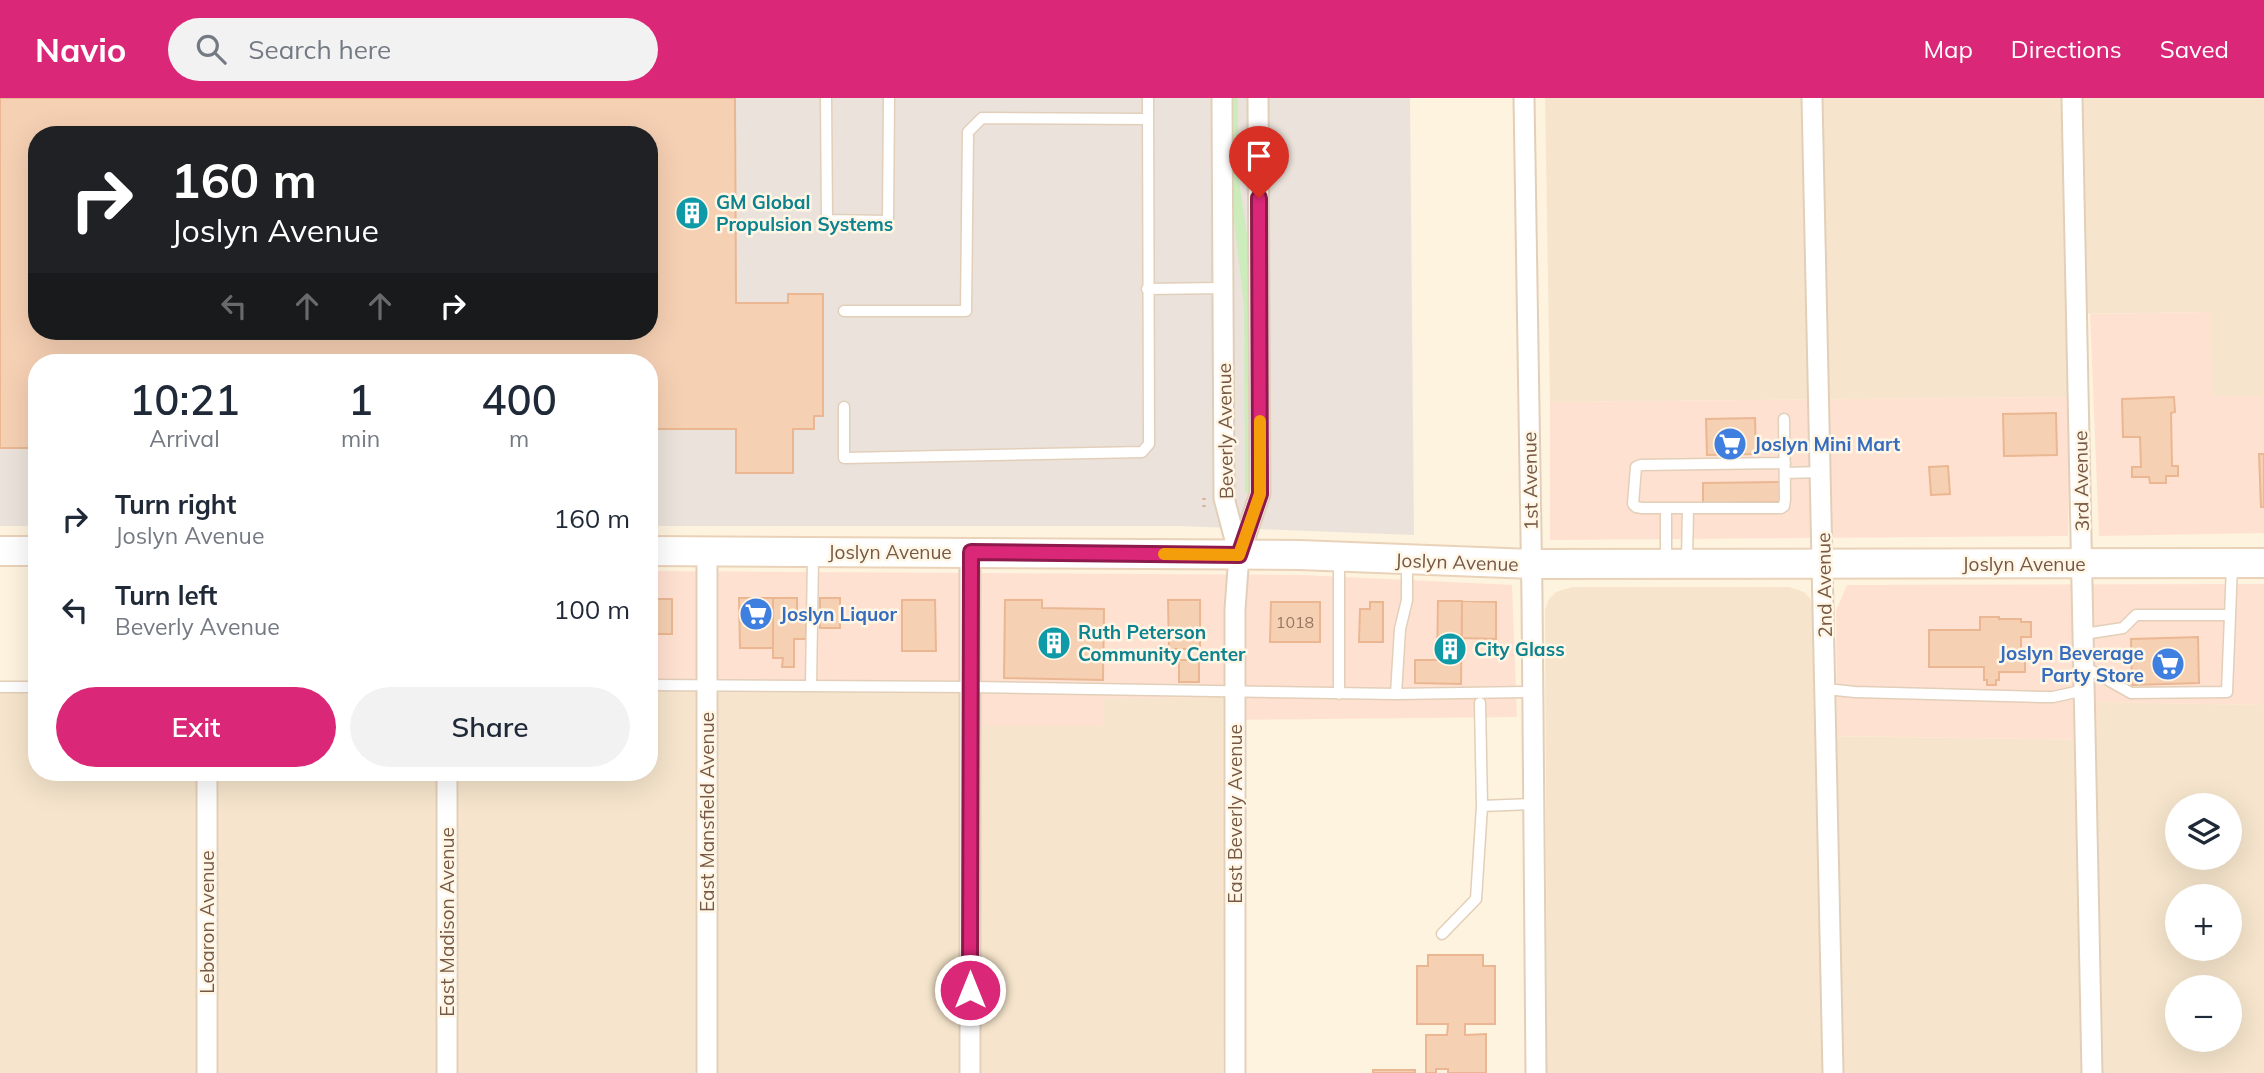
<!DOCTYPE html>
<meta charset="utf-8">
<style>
:root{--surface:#fff;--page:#f2f2f3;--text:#1f2937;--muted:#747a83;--accent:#db2777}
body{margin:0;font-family:Mulish,sans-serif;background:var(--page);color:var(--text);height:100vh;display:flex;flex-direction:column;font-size:26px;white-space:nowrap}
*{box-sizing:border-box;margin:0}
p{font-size:23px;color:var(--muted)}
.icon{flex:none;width:38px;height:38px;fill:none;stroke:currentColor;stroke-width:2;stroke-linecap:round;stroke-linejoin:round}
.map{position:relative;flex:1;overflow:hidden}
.details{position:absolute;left:28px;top:256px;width:630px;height:427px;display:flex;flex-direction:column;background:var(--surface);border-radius:28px;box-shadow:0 7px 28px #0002}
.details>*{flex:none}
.banner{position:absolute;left:28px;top:28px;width:630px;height:214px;border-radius:28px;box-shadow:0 7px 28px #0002;background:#202124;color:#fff;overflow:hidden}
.fabs{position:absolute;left:2165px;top:695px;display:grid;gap:14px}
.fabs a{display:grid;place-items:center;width:77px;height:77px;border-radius:50%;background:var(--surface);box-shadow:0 7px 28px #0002;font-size:35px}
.pin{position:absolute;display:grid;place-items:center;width:60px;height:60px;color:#fff;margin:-72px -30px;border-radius:50% 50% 50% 0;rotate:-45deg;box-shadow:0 0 7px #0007}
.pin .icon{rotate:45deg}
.me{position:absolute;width:77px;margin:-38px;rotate:0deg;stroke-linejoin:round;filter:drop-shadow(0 0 5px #0008)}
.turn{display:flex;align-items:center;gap:24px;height:147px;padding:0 28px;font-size:32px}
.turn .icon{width:91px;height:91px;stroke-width:2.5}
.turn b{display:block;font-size:49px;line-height:60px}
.lanes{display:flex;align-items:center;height:66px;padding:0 28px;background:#0003;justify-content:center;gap:35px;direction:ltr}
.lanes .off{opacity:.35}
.eta{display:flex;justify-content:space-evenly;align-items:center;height:119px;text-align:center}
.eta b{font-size:42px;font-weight:600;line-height:49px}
.cta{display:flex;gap:14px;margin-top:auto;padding:14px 28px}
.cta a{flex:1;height:80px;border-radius:42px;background:var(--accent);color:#fff;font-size:28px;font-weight:600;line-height:80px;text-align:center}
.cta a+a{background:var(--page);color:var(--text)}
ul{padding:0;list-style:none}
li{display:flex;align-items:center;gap:21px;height:91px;padding:0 28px}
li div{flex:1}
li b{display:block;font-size:26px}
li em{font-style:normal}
header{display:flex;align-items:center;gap:42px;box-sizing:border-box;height:98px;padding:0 35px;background:var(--accent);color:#fff}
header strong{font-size:33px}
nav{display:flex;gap:38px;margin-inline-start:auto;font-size:24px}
.search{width:490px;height:63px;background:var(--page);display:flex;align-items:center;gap:18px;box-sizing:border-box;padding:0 24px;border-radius:38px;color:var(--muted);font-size:26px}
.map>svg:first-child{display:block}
</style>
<header>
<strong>Navio</strong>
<div class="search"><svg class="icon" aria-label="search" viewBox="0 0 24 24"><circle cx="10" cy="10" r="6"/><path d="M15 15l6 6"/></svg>Search here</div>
<nav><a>Map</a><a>Directions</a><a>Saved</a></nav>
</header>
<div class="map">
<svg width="2264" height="975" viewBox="0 0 2264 975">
<rect width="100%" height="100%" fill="#fef3de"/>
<path fill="#f6e5cc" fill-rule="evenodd" d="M1545,0H2264V298L2211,299L2209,214L2067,216L2070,299L1550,304Z
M1572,489H1789L1804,494L1810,500L1813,509L1816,638L2096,642L2097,604L2264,607V975H1547L1545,512L1549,501L1556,494ZM2177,707H2230V760H2177ZM2177,798H2230V850H2177ZM2177,889H2230V942H2177Z
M0,592H37V674H649V593L958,595L960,628H1103V600H1225L1223,975H0Z"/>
<path fill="#ffe1d1" d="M2210,214L2211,298H2264V435L2099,438L2090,216Z
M2070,299L2068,438L1550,442V304Z
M649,473L1302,477L1512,487L1517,619L1225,622V600H1104L1103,628H960L958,595L649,593Z
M2264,486V607L2097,604V642L1837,638L1836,513L1847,487Z"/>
<path fill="#ebe3db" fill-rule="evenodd" d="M0,0H1410L1414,437L1178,428H649V264H37V428H0ZM37,37H649V233H37Z"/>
<path fill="#cdecbc" d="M1234,0H1238V76L1248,142L1249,394L1247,396L1245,394L1244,208L1234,122Z"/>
<path fill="#f6d0b3" stroke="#eab792" stroke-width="2" fill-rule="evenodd" d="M0,0H735L736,205H788V196H823V318H814V331H793V375H736V331H649V264H37V350H0ZM37,37H649V233H37Z
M2174,299L2175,314L2171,315L2172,368H2178V378H2166V385H2150L2149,379H2132V369H2141L2140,339H2123L2122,301Z
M2056,315L2057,357L2004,358L2003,316Z
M1755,320L1756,356L1707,357L1706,321Z
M2259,356H2264V409H2261Z
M1948,368L1950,396L1931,397L1929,369Z
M1782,384V404L1703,405V385Z
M739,500H773V550H740Z
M773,500H797V514L806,515V541H794V569H782L783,560H773Z
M820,500H840V530H820Z
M649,501H672V536H653V569H649Z
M902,502H935L936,553H902Z
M1005,502H1042V510L1104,511L1103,582L1004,580Z
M1168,502H1200V551H1169Z
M1438,503H1462L1461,586L1415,585V562H1437Z
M1462,503L1496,504V541L1462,540Z
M1271,504H1320V544H1270Z
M1370,504H1383V544H1359L1360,511H1370Z
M1980,519H1999V521H2021V524H2031V539H2021V563H2025V574H1999V582H1996V587H1987V582H1984V569H1929V532H1980Z
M2198,539L2199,585L2132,587L2131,541Z
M1179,562H1199V584H1179Z
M1428,857H1483V868H1495V926H1465V937L1486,936V975H1448V971H1436V975H1426V937H1447L1448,926H1417V868H1428Z
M1373,972H1415V975H1373Z"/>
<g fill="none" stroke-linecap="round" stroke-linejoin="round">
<defs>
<path id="service" d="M826,0L827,122L888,123L889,0
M1147,191L1223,190
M844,213H966L968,34L982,20L1148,21
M844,309V360L1142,354L1149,346L1148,0
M1784,321L1785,401L1784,408L1781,410H1642L1636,409L1633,406L1636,369L1641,367L1785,365
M1785,375L1821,374
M1666,410V462
M1339,460V596
M1687,462L1688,410
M2084,536L2123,530L2136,517H2230
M2085,569L2131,595L2227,594L2232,467
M649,587L971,589L1396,596L1533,594
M811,588L813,458
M0,589H37
M1826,591L1855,594L2042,599H2053L2085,592
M1396,596L1400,531L1407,502V462
M1480,605L1482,708
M1442,836L1476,801L1482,708L1534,706"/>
<path id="minor" d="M1222,0L1224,400L1239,457
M1524,0L1532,499L1536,975
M1812,0L1833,975
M2072,0L2092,975
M207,975V674
M447,975V674
M707,975V454
M970,975V454
M1235,975V511L1239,457L1260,396L1258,0"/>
<path id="secondary" d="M0,453H37
M649,453L1299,457L1531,466L2264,465"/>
</defs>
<use href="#service" stroke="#e2cfb9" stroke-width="13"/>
<use href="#minor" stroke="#e2cfb9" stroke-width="23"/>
<use href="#secondary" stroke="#ead2b9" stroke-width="32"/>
<path stroke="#dab497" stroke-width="3.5" stroke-dasharray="2 5" stroke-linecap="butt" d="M1204,409V397"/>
<use href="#service" stroke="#fff" stroke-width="10"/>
<use href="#minor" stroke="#fff" stroke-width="19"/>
<use href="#secondary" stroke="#fff" stroke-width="28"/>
</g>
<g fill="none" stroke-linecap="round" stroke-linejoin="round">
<defs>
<path id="route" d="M970,892L971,454L1239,457L1260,396L1259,100"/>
</defs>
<use href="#route" stroke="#8e194d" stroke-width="18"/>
<use href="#route" stroke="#db2777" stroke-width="12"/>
<path stroke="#f59e0b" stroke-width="12" d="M1164,456L1239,457L1260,396V323"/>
</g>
<defs>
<symbol id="building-disc" viewBox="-11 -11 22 22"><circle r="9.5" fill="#0f9aa8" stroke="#fff6e6"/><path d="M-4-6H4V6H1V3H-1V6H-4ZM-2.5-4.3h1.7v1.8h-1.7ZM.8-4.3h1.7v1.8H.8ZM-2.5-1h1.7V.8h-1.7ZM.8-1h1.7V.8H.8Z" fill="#fff"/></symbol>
<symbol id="supermarket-disc" viewBox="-11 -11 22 22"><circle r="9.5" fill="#3f7fe0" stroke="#fff6e6"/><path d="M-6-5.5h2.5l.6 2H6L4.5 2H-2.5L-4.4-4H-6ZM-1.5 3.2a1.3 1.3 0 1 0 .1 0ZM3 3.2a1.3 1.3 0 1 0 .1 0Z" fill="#fff"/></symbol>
</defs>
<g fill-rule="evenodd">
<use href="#building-disc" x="673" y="96" width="38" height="38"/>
<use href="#supermarket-disc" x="1711" y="327" width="38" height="38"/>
<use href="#supermarket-disc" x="737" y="497" width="38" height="38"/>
<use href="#building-disc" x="1035" y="526" width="38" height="38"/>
<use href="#building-disc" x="1431" y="532" width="38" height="38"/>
<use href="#supermarket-disc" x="2149" y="547" width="38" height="38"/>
</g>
<g text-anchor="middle" stroke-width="5" stroke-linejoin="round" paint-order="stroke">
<g font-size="16" fill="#967660">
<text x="1295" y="530">1018</text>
</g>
<g font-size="19" font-weight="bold" fill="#0d838f" stroke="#fff6e6" text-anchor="start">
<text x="716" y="111">GM Global<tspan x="716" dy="22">Propulsion Systems</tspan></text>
<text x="1078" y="541">Ruth Peterson<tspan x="1078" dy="22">Community Center</tspan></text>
<text x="1474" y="558">City Glass</text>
</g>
<g font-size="19" fill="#765844" stroke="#fff6e6">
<text transform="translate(1225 333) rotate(-91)" y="7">Beverly Avenue</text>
<text transform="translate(1530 383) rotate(-91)" y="7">1st Avenue</text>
<text transform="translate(2081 383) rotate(-91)" y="7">3rd Avenue</text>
<text x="890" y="461">Joslyn Avenue</text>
<text transform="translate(1457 464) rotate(2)" y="7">Joslyn Avenue</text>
<text x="2024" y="473">Joslyn Avenue</text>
<text transform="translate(1824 487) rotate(-91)" y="7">2nd Avenue</text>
<text transform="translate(707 714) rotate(-90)" y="7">East Mansfield Avenue</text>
<text transform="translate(1235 716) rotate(-90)" y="7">East Beverly Avenue</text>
<text transform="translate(207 824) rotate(-90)" y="7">Lebaron Avenue</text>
<text transform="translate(447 824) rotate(-90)" y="7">East Madison Avenue</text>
</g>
<g font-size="19" font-weight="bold" fill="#366cbe" stroke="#fff6e6" text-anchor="start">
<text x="1754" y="353">Joslyn Mini Mart</text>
<text x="780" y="523">Joslyn Liquor</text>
<text x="2144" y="562" text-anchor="end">Joslyn Beverage<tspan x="2144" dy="22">Party Store</tspan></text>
</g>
</g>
</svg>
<div class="fabs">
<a><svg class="icon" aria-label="layers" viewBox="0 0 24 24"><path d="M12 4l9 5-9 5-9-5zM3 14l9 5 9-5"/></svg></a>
<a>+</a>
<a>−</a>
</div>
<div class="pin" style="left:1259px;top:100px;background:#d93025"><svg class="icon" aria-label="arrive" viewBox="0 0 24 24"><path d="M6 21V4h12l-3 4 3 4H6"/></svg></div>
<svg class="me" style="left:970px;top:892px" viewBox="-20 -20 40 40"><circle r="17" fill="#db2777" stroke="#fff" stroke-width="3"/><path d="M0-11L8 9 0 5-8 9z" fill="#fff"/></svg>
<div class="banner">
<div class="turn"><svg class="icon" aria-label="right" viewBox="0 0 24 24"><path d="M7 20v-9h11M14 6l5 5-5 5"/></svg><div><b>160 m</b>Joslyn Avenue</div></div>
<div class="lanes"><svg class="icon off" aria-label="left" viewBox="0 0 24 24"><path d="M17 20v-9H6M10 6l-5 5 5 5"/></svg><svg class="icon off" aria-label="ahead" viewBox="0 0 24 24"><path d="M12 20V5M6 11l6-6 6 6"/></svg><svg class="icon off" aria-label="ahead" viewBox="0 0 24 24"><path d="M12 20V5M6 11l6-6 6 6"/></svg><svg class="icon" aria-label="right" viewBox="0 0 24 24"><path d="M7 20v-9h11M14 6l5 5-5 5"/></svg></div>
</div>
<section class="details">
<div class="eta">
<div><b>10:21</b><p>Arrival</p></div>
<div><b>1</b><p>min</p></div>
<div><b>400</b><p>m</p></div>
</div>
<ul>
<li><svg class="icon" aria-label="right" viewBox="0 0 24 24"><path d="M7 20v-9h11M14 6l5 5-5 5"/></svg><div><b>Turn right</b><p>Joslyn Avenue</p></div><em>160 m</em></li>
<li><svg class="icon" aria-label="left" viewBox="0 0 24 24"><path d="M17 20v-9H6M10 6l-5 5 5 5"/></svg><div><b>Turn left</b><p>Beverly Avenue</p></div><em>100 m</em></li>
</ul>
<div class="cta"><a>Exit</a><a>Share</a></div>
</section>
</div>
